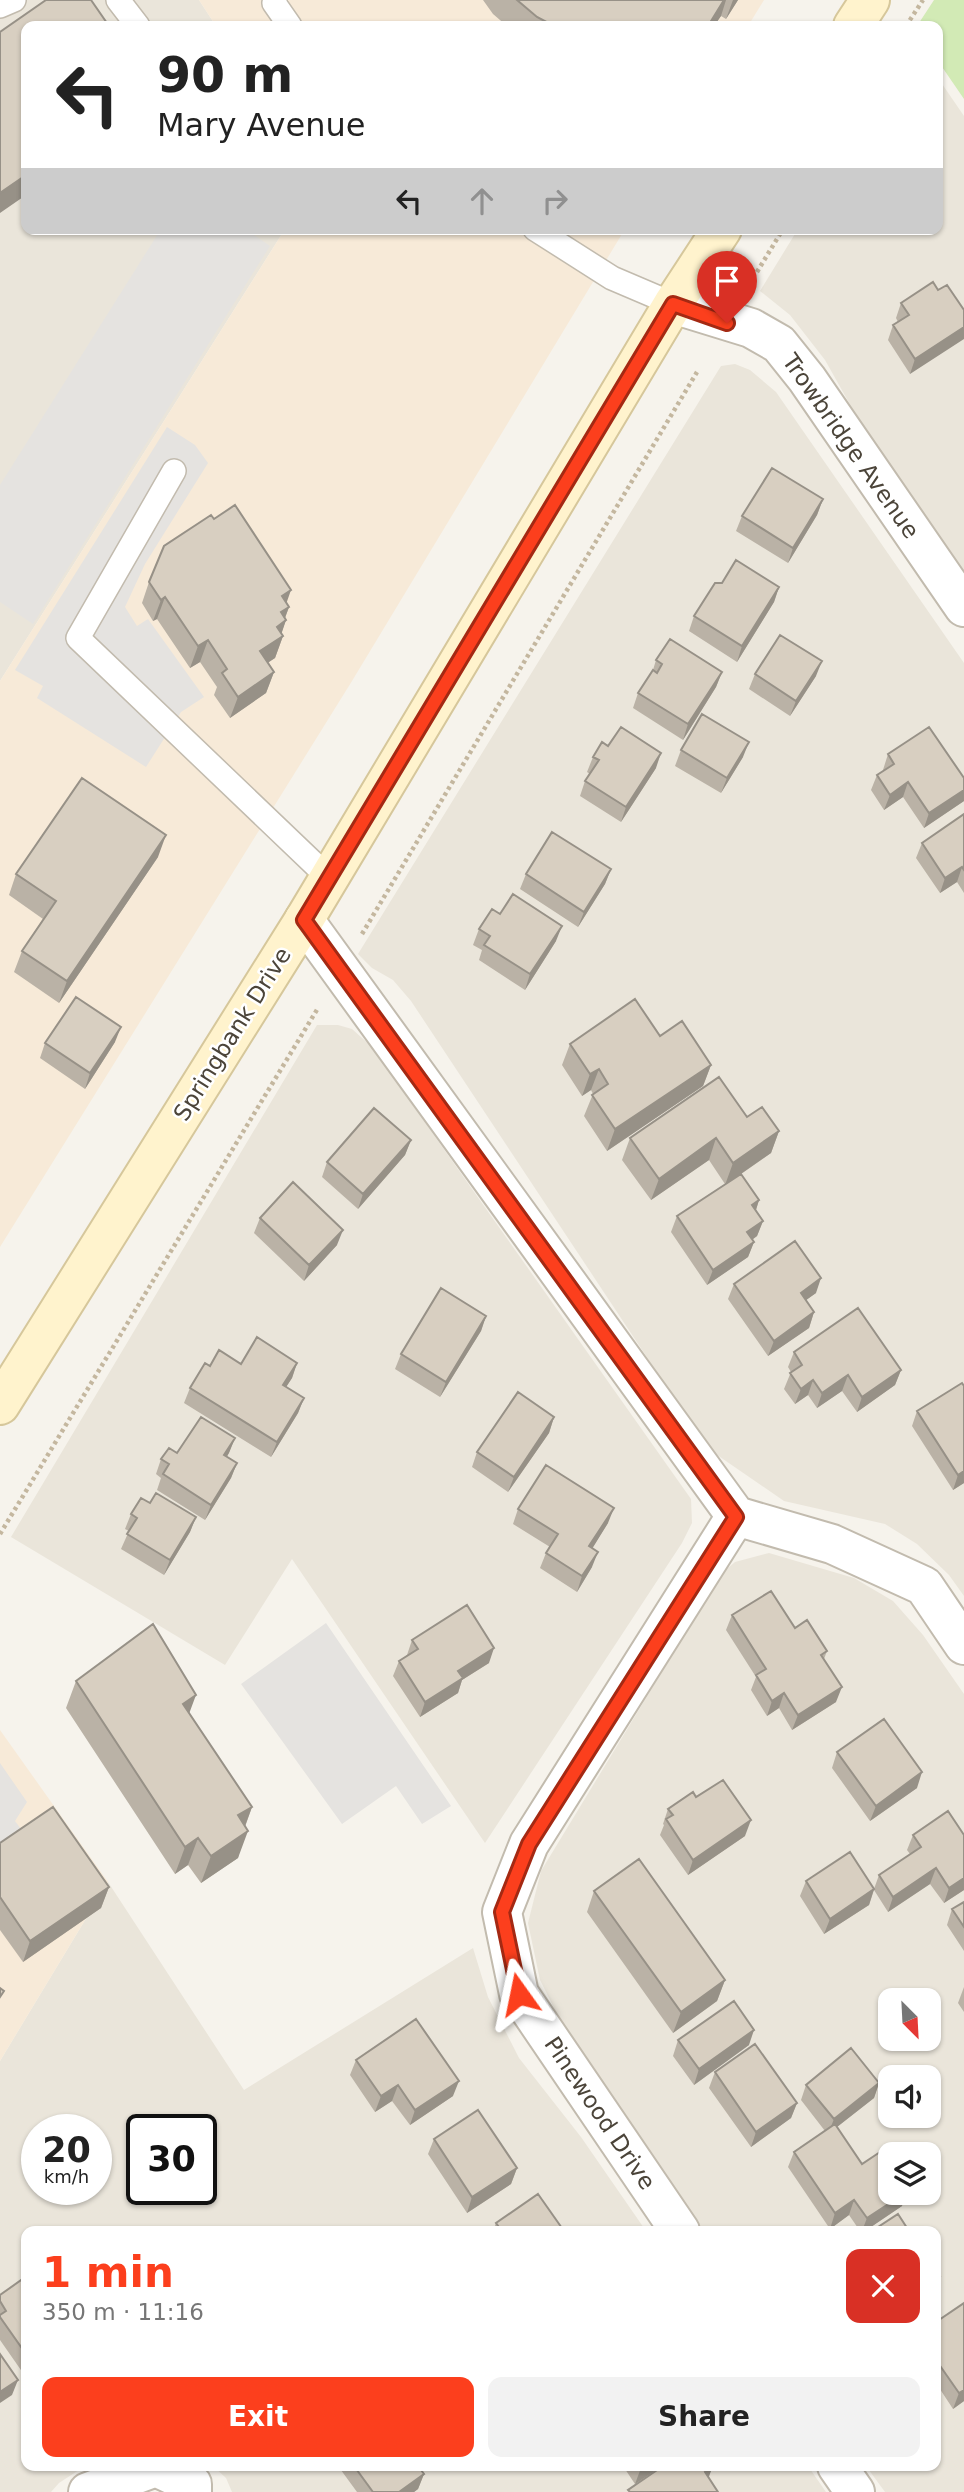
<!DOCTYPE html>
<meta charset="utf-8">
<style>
:root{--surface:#fff;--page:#f2f2f2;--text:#222;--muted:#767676;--accent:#fc3f1d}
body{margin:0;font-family:"DejaVu Sans",sans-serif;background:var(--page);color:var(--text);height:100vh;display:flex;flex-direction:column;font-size:26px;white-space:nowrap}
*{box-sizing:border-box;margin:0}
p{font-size:23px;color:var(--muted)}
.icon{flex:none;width:38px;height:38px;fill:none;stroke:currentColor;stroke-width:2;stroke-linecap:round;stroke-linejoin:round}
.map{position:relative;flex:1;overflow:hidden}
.panel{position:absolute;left:21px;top:2226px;width:920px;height:245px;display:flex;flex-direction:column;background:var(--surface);border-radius:14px;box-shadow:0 2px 5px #0004}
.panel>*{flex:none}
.guide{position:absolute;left:21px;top:21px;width:922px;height:214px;border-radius:14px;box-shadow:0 2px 5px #0004;background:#fff;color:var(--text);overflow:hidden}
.needle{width:46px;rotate:156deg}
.fabs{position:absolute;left:878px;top:1988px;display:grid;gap:14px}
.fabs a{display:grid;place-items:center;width:63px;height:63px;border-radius:14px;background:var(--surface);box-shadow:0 2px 5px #0004;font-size:35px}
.speed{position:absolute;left:21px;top:2114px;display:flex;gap:14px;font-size:35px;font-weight:700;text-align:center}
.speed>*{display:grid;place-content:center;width:91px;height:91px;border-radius:50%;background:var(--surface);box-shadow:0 2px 5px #0004;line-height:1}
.speed small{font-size:18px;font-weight:400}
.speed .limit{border:4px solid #111;border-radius:10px;background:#fff;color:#111}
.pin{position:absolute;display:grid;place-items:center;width:60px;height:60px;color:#fff;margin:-72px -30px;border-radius:50% 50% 50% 0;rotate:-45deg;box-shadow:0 0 7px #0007}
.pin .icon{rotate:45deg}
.me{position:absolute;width:77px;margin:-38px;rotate:348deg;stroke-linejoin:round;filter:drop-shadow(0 0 5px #0008)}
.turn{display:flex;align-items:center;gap:24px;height:147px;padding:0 21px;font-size:32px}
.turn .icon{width:91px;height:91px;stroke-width:2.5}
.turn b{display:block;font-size:49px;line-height:60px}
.lanes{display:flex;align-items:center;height:66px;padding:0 21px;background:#0003;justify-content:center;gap:35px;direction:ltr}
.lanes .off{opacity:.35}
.round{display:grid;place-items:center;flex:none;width:74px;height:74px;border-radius:14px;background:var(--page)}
.summary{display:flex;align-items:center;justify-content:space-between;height:119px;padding:0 21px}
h1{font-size:42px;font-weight:700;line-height:52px;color:var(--accent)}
.button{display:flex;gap:14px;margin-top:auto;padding:14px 21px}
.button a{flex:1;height:80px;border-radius:14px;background:var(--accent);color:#fff;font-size:28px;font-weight:700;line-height:80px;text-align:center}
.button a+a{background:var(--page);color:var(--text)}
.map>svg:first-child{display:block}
</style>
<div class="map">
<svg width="964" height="2492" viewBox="0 0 964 2492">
<rect width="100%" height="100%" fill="#f6f3ec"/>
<path fill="#eae5da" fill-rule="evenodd" d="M0,0H199L216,26H26V229H285L0,681Z
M938,78L964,116V573L861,424L825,360L790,315L760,291L798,229H938Z
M735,364L750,370L776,392L964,663V1596L949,1575L917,1544L885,1524L784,1501L707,1448L411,1001L393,980L372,968L358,954L721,366Z
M317,1025H338L352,1029L371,1046L691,1499L692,1523L682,1543L485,1843L292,1559L225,1665L11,1537Z
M769,1553L854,1578L893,1601L923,1635L964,1694V2492H885L866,2466H936V2231H704L567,2034L540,1980L528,1923L541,1871L722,1573L735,1562ZM891,2000H929V2039H891ZM891,2077H929V2116H891ZM891,2154H929V2193H891Z
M108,1882L244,2090L473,1948L488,1997L519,2058L581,2137L646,2231H26V2466H85L59,2483L51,2492H0V2061ZM37,2130H96V2189H37ZM142,2130H201V2189H142Z
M213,2466H808L826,2492H232L226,2478Z"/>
<path fill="#f7ead8" d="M199,0H764L748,26H216Z
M285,229H625L352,681L0,1247V681Z
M0,1730L108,1882L0,2061Z"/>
<path fill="#d2eab5" d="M934,0H964V99L938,61V26H917Z"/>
<path fill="#e5e3e0" d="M161,229H245L270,246L33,624L0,602V485Z
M167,427L195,445L208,463L145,564L125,607L137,626L148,619L204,697L181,712L146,767L37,698L43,686L15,670Z
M326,1623L451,1806L422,1824L396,1786L342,1824L241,1684Z
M0,1763L27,1802L15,1821L27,1837L0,1880Z"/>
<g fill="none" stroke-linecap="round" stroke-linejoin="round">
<defs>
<path id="service" d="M118,0L138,26
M275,0L274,3L290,26
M0,6L14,0
M535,229L612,278L673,304
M174,471L78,638L329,878"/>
<path id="minor" d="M673,304L751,328L779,344L807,379L964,607
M304,920L736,1516L832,1544L924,1586L964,1645
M680,2231L519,1994L502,1912L529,1844L736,1516
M837,2466L855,2492
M88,2492L156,2467L192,2484V2492"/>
<path id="secondary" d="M853,26L870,0
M0,1405L304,920L673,304L722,229"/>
</defs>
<use href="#service" stroke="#c2bbae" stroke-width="26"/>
<use href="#minor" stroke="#c2bbae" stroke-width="42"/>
<use href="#secondary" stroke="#d6c79b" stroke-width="42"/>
<path stroke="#c4b79f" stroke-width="4.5" stroke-dasharray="3.5 3.5" stroke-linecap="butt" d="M906,26L923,0
M757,272L783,229
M362,934L697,372
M0,1534L318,1008"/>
<use href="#service" stroke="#fff" stroke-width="23"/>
<use href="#minor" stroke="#fff" stroke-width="38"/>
<use href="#secondary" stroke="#fff3cd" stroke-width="38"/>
</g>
<path fill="#bab2a6" d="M483,0H738L726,19L721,16L714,26H507L493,14Z
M938,290L964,310L910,374L888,340L893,325L898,322L896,318L901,303Z
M823,499L817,515L788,563L736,531L742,516Z
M214,519L289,607L285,618L286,620L281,634L283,636L275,658L268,662L274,672L266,693L230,718L214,695L217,687L200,662L190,668L157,619L153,621L142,603L149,582Z
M779,587L774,602L737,662L689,631L694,616Z
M656,660L722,672L716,687L683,740L633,708L638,693L653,670Z
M755,674L816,676L790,716L749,689Z
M608,746L656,768L621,822L580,796L585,781L590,774L587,772L593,757Z
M681,750L743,757L721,793L675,766Z
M888,754L964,778V801L924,828L903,797L884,810L871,790L877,775L883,771V770Z
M964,814V893L957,882L940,893L916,858L922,843Z
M158,857L59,1003L14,972L22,951L43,919L9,895L16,874Z
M611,869L605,884L578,927L520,889L526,874Z
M500,914L556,941L525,990L479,960L482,950L473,945L479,929Z
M115,1042L85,1089L40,1058L45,1043Z
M570,1044L711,1065L703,1086L607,1151L584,1116L593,1094L591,1090L582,1096L562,1065Z
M747,1117L779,1131L771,1153L741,1174L759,1200L756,1210L763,1221L757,1236L752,1240L754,1242L748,1257L707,1285L671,1232L677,1216L725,1184L709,1160L651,1200L622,1160L630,1138Z
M411,1140L405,1155L358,1209L322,1177L327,1162Z
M260,1218L337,1245L304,1281L254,1233Z
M734,1284L816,1293L806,1300L814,1312L809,1328L768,1356L728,1299Z
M486,1316L481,1331L440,1397L395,1369L401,1354Z
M794,1352L901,1370L895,1385L857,1412L842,1391L817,1408L808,1395L795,1404L784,1389L791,1372L788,1367Z
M297,1363L292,1378L286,1387L304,1398L298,1413L271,1457L184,1403L190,1388L210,1366L241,1364Z
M917,1411L964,1483L953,1490L912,1426Z
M554,1417L549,1433L508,1492L472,1467L477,1452Z
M235,1438L227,1457L237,1463L231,1478L205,1520L157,1490L161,1478L156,1474L161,1459L177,1453Z
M150,1503L196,1517L190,1532L164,1575L121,1549L129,1531L125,1529L131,1514Z
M518,1509L608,1523L592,1548V1567L577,1592L540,1568L546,1553L550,1547L513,1524Z
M732,1615L795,1628L827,1651L824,1659L836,1702L792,1730L779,1708L767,1716L751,1690L756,1677L726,1630Z
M412,1640L489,1663L462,1680L458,1693L420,1717L393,1676L399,1661L407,1655Z
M76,1681L190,1714L252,1807L245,1827L238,1858L201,1883L188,1865L175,1874L66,1708Z
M837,1752L917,1788L870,1821L832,1768Z
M696,1797L745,1836L688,1875L660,1835L664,1825L663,1824L668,1809Z
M913,1835H964V1890L944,1903L930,1884L888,1912L874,1890L869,1905L824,1934L800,1896L806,1881L874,1889L879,1875L910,1854L907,1850Z
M0,1843L109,1887L101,1908L23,1962L0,1930Z
M594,1891L725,1980L717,2001L673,2033L587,1912Z
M964,1902V1951L947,1925L952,1909Z
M964,1987V2012L958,2003Z
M678,2040L749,2045L694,2085L673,2056Z
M356,2060L453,2096L410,2125L392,2101L375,2112L350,2075Z
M715,2072L797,2103L791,2118L751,2147L709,2088Z
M879,2083L874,2098L837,2127L862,2164L902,2206L865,2231H860L849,2215L830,2229L788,2167L794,2152L825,2131L801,2100L806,2085Z
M434,2139L517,2168L511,2184L467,2213L428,2154Z
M496,2223L564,2231H493Z
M26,2281V2370L23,2373L0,2340V2295Z
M964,2303V2401L953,2409L936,2383V2322Z
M338,2466H418L424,2474L418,2489L414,2492H357Z
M623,2466H662L635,2484Z"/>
<path fill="#979187" d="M724,0H726L721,16L714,26H708Z
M733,0H738L726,19Z
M26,175V195L0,213V193Z
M964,327V339L910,374L915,359Z
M823,499L817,515L788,563L793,548Z
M779,587L774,602L737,662L742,646Z
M291,590L284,610L289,607L283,623L286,620L280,638L283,636L275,658L253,673L282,596Z
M165,597L157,619L153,621L161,600Z
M208,640L200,662L190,668L198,646Z
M822,661L816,676L790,716L796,701Z
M274,672L266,693L230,718L238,697Z
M722,672L716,687L683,740L688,724Z
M749,742L743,757L721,793L727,778Z
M661,753L656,768L621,822L626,807Z
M908,782L903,797L884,810L890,795Z
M964,790V801L924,828L929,813Z
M166,835L158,857L59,1003L67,981Z
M962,867L957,882L940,893L945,878Z
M611,869L605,884L578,927L584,912Z
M562,926L556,941L525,990L530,974Z
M121,1027L115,1042L85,1089L90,1073Z
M711,1065L703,1086L607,1151L615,1129Z
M599,1069L591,1090L582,1096L590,1074Z
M779,1131L771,1153L725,1185L733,1163Z
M716,1138L709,1160L651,1200L659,1179Z
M411,1140L405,1155L358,1209L363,1194Z
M759,1200L754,1216L752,1205Z
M763,1221L757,1236L742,1247L747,1232Z
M343,1230L337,1245L304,1281L309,1265Z
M754,1242L748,1257L707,1285L713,1270Z
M821,1278L816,1293L795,1308L801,1293Z
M814,1312L809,1328L768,1356L774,1341Z
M486,1316L481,1331L440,1397L446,1382Z
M297,1363L292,1378L277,1401L283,1385Z
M901,1370L895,1385L857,1412L862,1397Z
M848,1375L842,1391L817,1408L822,1393Z
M813,1380L808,1395L795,1404L801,1389Z
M304,1398L298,1413L271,1457L277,1442Z
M554,1417L549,1433L508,1492L514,1477Z
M235,1438L229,1453L218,1470L224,1455Z
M237,1463L231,1478L205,1520L211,1505Z
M964,1471V1483L953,1490L958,1475Z
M614,1508L608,1523L584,1562L589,1546Z
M196,1517L190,1532L164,1575L170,1560Z
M598,1552L592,1567L577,1592L582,1576Z
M494,1648L489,1663L462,1680L458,1693L420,1717L425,1702L458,1671Z
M842,1687L836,1702L792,1730L798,1715Z
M784,1693L779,1708L767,1716L772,1701Z
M196,1695L186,1722L183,1704Z
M922,1772L917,1788L870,1821L876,1806Z
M252,1807L242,1834L238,1815Z
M751,1820L745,1836L688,1875L693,1860Z
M248,1831L238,1858L201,1883L211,1856Z
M198,1838L188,1865L175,1874L185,1847Z
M936,1868L930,1884L888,1912L893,1897Z
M964,1878V1890L944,1903L949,1888Z
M109,1887L101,1908L23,1962L30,1941Z
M874,1889L869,1905L824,1934L830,1919Z
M725,1980L717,2001L673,2033L681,2012Z
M754,2030L749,2045L694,2085L699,2069Z
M459,2081L453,2096L410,2125L415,2110Z
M879,2083L874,2098L828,2134L834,2119Z
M398,2085L392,2101L375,2112L381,2096Z
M797,2103L791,2118L751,2147L756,2132Z
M517,2168L511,2184L467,2213L472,2197Z
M905,2193H907L902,2206L865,2231H862L867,2218Z
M854,2200L849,2215L830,2229L835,2213Z
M18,2380L12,2395L0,2403V2392Z
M964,2390V2401L953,2409L959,2393Z
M645,2466H662L635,2484L641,2468Z
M712,2466H713L708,2479L705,2472Z
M424,2474L418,2489L414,2492H399Z"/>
<path fill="#d8cfc1" stroke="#979187" stroke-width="2" d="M46,0H91L109,26H26V175L0,193V32Z
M517,0H724L708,26H554L537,17Z
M933,282L938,290L947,285L964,310V327L915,359L893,325L909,315L901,303Z
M772,468L823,499L793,548L742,516Z
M235,505L291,590L282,596L289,607L281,612L286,620L277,627L283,636L260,651L274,672L238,697L222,673L227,669L208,640L198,646L165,597L161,600L149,582L164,546L211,515L214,519Z
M736,560L779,587L742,646L694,616L715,583H722Z
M780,635L822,661L796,701L755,674Z
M670,639L722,672L688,724L638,693L653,670L657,673L662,664L656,660Z
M702,714L749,742L727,778L681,750Z
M621,727L661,753L626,807L585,781L599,760L593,757L602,742L608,746Z
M929,727L964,778V790L929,813L908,782L890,795L877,775L894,764L888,754Z
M82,778L166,835L67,981L22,951L56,901L16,874Z
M964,814V870L962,867L945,878L922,843Z
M552,832L611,869L584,912L526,874Z
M513,894L562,926L530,974L484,945L490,936L479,929L492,909L500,914Z
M76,997L121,1027L90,1073L45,1043Z
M635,999L660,1036L682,1021L711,1065L615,1129L592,1095L608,1084L599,1069L590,1074L570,1044Z
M719,1077L747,1117L762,1107L779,1131L733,1163L716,1138L659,1179L630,1138Z
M374,1108L411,1140L363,1194L327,1162Z
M741,1174L759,1200L752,1205L763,1221L747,1232L754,1242L713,1270L677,1216Z
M293,1182L343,1230L309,1265L260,1218Z
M795,1241L821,1278L801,1293L814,1312L774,1341L734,1284Z
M441,1288L486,1316L446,1382L401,1354Z
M858,1308L901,1370L862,1397L848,1375L822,1393L813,1380L801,1389L790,1373L802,1365L794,1352Z
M257,1337L297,1363L283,1385L304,1398L277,1442L190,1388L205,1363L210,1366L219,1350L241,1364Z
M962,1383L964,1386V1471L958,1475L917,1411Z
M518,1392L554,1417L514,1477L477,1452Z
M201,1417L235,1438L224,1455L237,1463L211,1505L163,1474L169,1464L161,1459L169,1448L177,1453Z
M546,1465L614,1508L589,1546L598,1552L582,1576L546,1553L558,1534L518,1509Z
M156,1493L196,1517L170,1560L127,1534L137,1518L131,1514L141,1498L150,1503Z
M771,1591L795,1628L807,1620L827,1651L821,1655L842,1687L798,1715L784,1693L772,1701L756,1675L766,1669L732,1615Z
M467,1605L494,1648L458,1671L463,1678L425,1702L399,1661L418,1649L412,1640Z
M153,1624L196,1695L183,1704L252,1807L238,1815L248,1831L211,1856L198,1838L185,1847L76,1681Z
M884,1719L922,1772L876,1806L837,1752Z
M723,1780L751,1820L693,1860L666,1819L673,1815L668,1809L693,1792L696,1797Z
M53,1807L109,1887L30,1941L0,1897V1843Z
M948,1811L964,1835V1878L949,1888L936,1868L893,1897L879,1875L921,1847L913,1835Z
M850,1852L874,1889L830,1919L806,1881Z
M639,1859L725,1980L681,2012L594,1891Z
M964,1902V1927L952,1909Z
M0,1988L4,1991L0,1997Z
M734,2001L754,2030L699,2069L678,2040Z
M416,2019L459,2081L415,2110L398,2085L381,2096L356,2060Z
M755,2044L797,2103L756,2132L715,2072Z
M851,2048L879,2083L834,2119L806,2085Z
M478,2110L517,2168L472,2197L434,2139Z
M835,2124L862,2164L880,2152L891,2167V2193H905L867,2218L854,2200L835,2213L794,2152Z
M538,2194L564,2231H502L496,2223Z
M898,2214L909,2231H872Z
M936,2270L940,2276L936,2279Z
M24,2278L26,2281V2354L0,2317V2315L6,2311L0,2301V2295Z
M964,2303V2390L959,2393L936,2360V2322Z
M0,2354L18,2380L0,2392Z
M354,2466H418L424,2474L399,2492H373Z
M663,2466H712L705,2472L718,2492H630L628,2490Z"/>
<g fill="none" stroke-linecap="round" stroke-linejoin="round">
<defs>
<path id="route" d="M519,1994L502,1912L529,1844L736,1517L304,920L673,304L727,323"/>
</defs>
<use href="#route" stroke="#a42913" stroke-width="18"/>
<use href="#route" stroke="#fc3f1d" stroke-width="12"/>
</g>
<g text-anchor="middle" stroke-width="5" stroke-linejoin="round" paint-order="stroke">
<g font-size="23" fill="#4b4439" stroke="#fff">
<text transform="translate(851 446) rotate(55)" y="8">Trowbridge Avenue</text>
<text transform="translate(232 1034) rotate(-58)" y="8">Springbank Drive</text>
<text transform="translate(600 2113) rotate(56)" y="8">Pinewood Drive</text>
</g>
</g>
</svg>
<div class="fabs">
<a><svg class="needle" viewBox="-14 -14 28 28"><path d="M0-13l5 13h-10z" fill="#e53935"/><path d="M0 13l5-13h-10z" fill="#767676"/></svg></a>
<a><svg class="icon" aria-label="sound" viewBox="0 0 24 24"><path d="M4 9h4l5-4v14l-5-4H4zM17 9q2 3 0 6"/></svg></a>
<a><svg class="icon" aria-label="layers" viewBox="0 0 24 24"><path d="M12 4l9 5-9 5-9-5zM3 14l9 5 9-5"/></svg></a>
</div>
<div class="speed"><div>20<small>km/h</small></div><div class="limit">30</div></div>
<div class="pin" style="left:727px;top:323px;background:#d93025"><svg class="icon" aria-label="arrive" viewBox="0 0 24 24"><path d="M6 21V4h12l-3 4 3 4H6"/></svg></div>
<svg class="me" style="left:519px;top:1994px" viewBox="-20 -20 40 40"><path d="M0-17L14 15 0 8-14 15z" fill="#fc3f1d" stroke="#fff" stroke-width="4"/></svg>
<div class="guide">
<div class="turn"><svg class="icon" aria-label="left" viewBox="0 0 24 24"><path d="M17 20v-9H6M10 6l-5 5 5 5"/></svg><div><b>90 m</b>Mary Avenue</div></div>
<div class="lanes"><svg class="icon" aria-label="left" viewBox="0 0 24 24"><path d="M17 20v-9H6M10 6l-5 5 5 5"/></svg><svg class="icon off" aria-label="ahead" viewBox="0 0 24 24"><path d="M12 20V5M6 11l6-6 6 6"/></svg><svg class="icon off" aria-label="right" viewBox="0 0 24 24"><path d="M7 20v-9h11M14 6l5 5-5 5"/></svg></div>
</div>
<section class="panel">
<div class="summary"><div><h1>1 min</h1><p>350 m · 11:16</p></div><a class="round" style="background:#d93025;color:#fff"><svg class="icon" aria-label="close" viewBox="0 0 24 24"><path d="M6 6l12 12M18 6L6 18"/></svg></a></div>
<div class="button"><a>Exit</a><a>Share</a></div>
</section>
</div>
